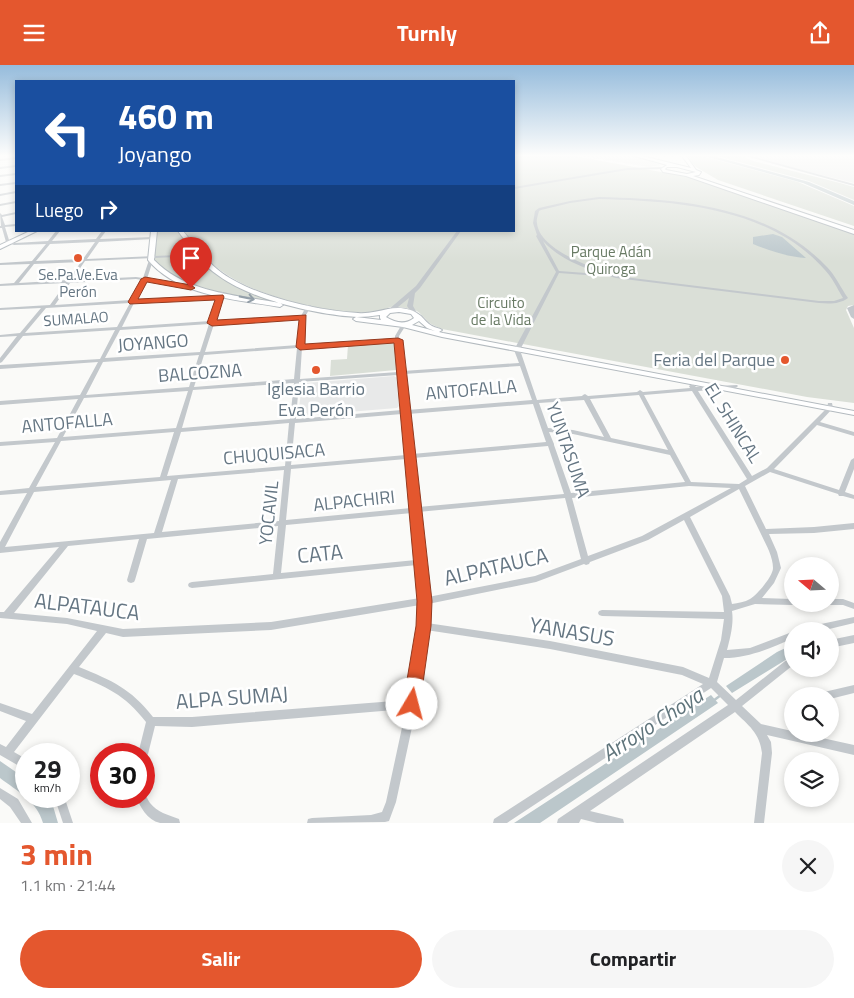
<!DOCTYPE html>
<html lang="es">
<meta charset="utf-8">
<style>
:root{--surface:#fff;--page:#f6f6f6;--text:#202124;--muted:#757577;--accent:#e4572e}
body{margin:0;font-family:"Titillium Web",sans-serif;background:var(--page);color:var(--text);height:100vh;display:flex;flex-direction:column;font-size:19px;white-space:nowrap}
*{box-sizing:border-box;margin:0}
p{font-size:16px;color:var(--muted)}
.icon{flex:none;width:28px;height:28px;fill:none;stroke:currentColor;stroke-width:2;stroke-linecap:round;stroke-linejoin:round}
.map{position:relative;height:758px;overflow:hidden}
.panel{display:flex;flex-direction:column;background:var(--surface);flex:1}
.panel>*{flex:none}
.guide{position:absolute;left:15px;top:15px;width:500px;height:152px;border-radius:0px;box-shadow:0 2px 8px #0003;background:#1a4fa0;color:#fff;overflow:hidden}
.needle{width:32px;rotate:289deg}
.fabs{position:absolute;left:784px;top:492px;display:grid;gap:10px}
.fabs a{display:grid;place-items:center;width:55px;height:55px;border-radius:50%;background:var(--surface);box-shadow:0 2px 8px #0003;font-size:25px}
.speed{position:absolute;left:15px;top:678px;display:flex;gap:10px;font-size:25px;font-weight:700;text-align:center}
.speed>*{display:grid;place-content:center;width:65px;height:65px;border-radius:50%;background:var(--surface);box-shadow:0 2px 8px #0003;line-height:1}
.speed small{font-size:12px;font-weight:400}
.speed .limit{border:8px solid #d22;background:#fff;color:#111}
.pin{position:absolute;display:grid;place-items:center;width:42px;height:42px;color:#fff;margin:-51px -21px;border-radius:50% 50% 50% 0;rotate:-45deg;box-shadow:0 0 5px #0007}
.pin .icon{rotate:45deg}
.me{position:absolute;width:55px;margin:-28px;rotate:8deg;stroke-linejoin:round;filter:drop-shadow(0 0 4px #0008)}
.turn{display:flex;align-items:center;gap:18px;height:105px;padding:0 20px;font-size:22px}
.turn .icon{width:65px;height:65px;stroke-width:2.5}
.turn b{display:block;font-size:35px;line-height:42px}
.then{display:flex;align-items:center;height:48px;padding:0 20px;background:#0003;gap:10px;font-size:19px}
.round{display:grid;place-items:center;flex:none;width:52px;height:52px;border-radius:26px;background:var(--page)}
.headline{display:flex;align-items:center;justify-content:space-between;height:85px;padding:0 20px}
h1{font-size:30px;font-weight:700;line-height:38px;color:var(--accent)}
.button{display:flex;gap:10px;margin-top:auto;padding:10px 20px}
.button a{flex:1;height:58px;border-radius:30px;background:var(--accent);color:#fff;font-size:20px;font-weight:700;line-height:58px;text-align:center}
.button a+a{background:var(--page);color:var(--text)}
header{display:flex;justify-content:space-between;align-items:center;height:65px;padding:0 20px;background:var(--accent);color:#fff;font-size:22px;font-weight:700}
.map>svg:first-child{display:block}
</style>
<header><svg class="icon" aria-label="menu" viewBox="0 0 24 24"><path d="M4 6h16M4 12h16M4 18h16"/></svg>Turnly<svg class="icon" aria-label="share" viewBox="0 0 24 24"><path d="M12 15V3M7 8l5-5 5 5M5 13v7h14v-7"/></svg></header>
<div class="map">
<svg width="854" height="758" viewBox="0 0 854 758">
<rect width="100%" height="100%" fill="#fafaf8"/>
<path fill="#e8e9e9" d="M581,91H635L661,100L649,102Z
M753,91H854V118L765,96Z
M394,311L397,313L399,341L397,343L300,351L298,350L302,320L306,318Z"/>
<path fill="#dadfd7" d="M514,91H575L693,113L854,168V240L848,241L846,245L854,263V338L807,332L442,264C438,262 434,261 431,259C425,255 420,246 414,245C408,243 397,241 391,242C382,245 375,248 365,248C315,246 240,229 205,192L206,190C199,182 191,175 184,166H514Z
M689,91H702L798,117L854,141V161L718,115L696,102L691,97Z
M717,91H742L753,96L840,118L854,122V135L809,116Z
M157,166H178L198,192L219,211L231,219L301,242C270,236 170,225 155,197C151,188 155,175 157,166Z
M390,277L396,279L398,302L396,305L330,311L331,295L347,294L348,280Z"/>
<path fill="#bbc7cb" d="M704,91H713L809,117L854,136V140L803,118Z
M773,169L782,172L806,193C788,192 770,186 753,179V172Z
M792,580V591L732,628L726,621L777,587Z
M711,630L718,638L540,758H514Z
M0,696L26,714V731H45L53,741L58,758H43C37,736 17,726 0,713Z"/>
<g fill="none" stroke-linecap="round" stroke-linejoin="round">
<path stroke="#bbc7cb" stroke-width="2.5" d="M713,636L721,630"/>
<defs>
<path id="secondary" d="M635,91H642L691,103L682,91H686L696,105L701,107L699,110L693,111L854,165V169L686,111L663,107L661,104L667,100ZM667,102H677L696,107L687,109L666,105L665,104Z
M30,166H37L0,184V180Z
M151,166H157L154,195C186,228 236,230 280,238L283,240L280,242C235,234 179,232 148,195Z
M178,166H183C195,181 207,197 222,208C254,231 318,246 358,248C368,249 378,246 388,244C400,242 411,243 421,251C424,254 428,259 432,261C436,263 439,263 442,265L439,267L443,268L854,346V350L442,272L403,262L356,256L353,254L356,252L381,255L380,253V250C372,251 365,252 357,252C317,250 252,235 219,211C202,200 190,182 178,166ZM399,247L411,249L414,253C405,260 396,258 386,252L390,248ZM419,256L427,263L435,266L412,260Z"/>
</defs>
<use href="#secondary" stroke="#b3babf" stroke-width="2"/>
<path fill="#c3c8cc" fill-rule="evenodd" d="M16,92V94L0,96V94Z
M16,100V102L0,104V102Z
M16,108V110L0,112V110Z
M16,117V119L0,121V119Z
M16,126V128L0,131V129Z
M599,132C679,134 768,140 827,202C835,210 841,223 848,233C840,239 830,239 819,238L616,213C591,206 561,196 543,176L559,206L599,209L601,210L599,211L559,208L520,285L537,335L582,331L583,330L585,329L588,331L637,327L640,325L643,327L690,323L689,321L692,319L694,320L696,322L737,320L738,321L737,322L735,323L698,326L752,411L767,403L827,343L828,338H832L833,343L820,357L854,367V371L817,360L774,404L839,425L851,395L854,393V404L845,427L854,430V434L843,431H839L838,429L770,407L745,421L766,464L814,462L854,458V464L814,468L769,469L777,487L781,503L774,518L762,533L792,534V539H795L792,540L755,539L732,546C734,559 730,573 727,585L750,583L792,567V574C770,583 749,593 724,593L717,617L736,635L789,593L792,592V601L742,641L761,659L792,666V669H804L854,680V690L767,670L771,677L772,688L764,758H754L762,688C760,668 748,660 735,647L590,746L619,753L623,754L624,758H597L581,754L579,758H557L558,754L728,640L711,623L507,758H493L494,754L703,619L682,610L550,584L426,565L417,639L396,737L389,756L385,757L307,758L308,754L312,753L371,750L382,747L386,737L406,644L192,662L155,661L148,689L146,692L144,694V689H138L146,657C124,629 107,622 74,609L14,687L26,694V705L0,690V679L6,682L26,656L0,646V638L32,649L97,566L67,559L0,553V547H4L59,482L0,488V477L27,428L0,430V426L29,423L55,377L0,381V377L57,373L78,334L0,340V336L80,330L98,297L0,304V300L100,294L115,265L23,271L2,297L0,298V293L17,271L0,272V270L20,268L41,243L0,245V243L50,240L66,218L0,221V219L14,218L30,199L0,200V198L32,196L46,179L14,180L6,177L2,163H0V161H1L0,148L2,150L16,147V149L2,152L5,160L16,159V161L5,162L9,175L15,178L48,176L56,166H60L52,176L96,174L102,166H106L100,174L153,172L155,173L153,174L99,177L87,194L200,189V191H199L85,196L72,215L136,212L143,213L149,195L151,194L153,195L147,214L191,222L193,223L191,224L146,216L136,235L218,231L219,227H223L222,232L215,256L301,251L307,240H311V241L305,252L303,280L395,274V271L402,259H406V260L399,271L403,306L519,298L514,285L556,207L536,171L537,170L533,158L535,146L539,143L570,136ZM599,134C676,136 769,142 824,204C832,212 837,223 843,233L834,236H819L616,211C595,204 539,185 537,158C536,155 538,150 539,146L541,145L570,138ZM95,177L83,194L36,196L50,179ZM81,197L68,215L19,218L34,199ZM136,214L142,215L131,235L55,240L70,218ZM217,234L210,256L122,262L134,238ZM130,238L117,262L25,268L46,243ZM300,254L298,280L205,287L214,259ZM209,259L200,287L105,293L120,265ZM395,277L398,307L300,314L302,283ZM297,283L294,314L194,322L204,290ZM199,290L189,322L86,330L103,297ZM520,301L532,335L407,345L404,309ZM398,310L402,345L296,354L299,317ZM294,318L290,354L182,363L193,325ZM188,326L176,363L63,372L84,333ZM692,326L747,414L739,419L691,417L644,330ZM639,330L668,385L611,373L590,334ZM584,335L604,372L573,365L548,363L539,338ZM533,339L546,377L412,389L408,349ZM402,349L406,390L291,400L295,358ZM289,358L285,401L167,411L181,367ZM174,367L160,412L36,422L61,376ZM549,367L573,369L670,390L685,417L571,428L554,380V379ZM548,381L564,429L418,442L413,393ZM406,394L411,443L286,455L291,404ZM284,405L279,456L162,467L178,414ZM171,415L154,468L5,482L34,427ZM689,421L731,423L642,471L588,491L572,433ZM739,424C746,438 753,453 760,467C764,476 773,490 773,503C773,511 758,529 750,534C745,537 738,538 732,539L730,531L690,452ZM565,433L581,494L535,511L428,532L424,499L425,497L424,495L418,447ZM412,448L416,495L281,508L286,460ZM684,455L722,531L724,547L602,545L599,546L598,548L599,550L602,551L724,554L721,575L709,613L683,602L550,576L427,558L428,539L536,517L584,499L586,500L589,499L590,497L648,475ZM278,461L273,509L192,517L189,518L188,520L189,522L192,523L417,500L420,533L271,557L123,564L67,553L14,548L68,481L139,474L127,515L128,517L131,518L134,517L135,515L147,474ZM420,540L415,587L407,635L192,652H153C130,623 113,616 79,602L106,568L123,572L271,565Z
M16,136V138L0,141V139Z
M830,534H843L854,538V544L843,540H830L827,539H830Z
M854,552V558L821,566H803L804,563L807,562Z
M854,570V578L830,583V575Z
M854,620V628L830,634V631H819L821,628L824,627Z
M0,723L18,734L32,758H21L10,742L0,734Z
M144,727C146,730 147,734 150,738C157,747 168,750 179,754L180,758C174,758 166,758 160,758C147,755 140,742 136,731H144Z
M54,731H64L73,758H63Z"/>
<path fill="#c3c8cc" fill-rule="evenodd" d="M745,91H751L854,119V121Z
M663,102L664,104L627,105L514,124V122L627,103Z
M457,166H461L420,223L415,228L413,241L417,248L416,249H412L407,241L409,233L392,247H388V245L416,221Z
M854,240V254L851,252L847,243Z"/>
<use href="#secondary" fill="#fff" fill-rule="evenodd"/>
</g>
<defs><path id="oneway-shaft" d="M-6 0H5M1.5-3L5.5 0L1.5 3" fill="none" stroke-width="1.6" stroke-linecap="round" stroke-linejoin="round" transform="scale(1.25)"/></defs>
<use stroke="#939fa8" href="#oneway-shaft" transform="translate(247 233) rotate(11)"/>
<linearGradient id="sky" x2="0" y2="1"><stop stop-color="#96bcdc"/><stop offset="0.46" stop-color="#fdfdfc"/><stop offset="1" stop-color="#fdfdfc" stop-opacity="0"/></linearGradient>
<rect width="854" height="197" fill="url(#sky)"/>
<path fill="#e4572e" stroke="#94391e" d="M145,212L191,220L195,223L191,225L147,217L138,234L223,230L224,232L217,255L306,250L305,279L398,273L403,275L432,536L431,561L420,639L418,645L412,647L406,645L403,639L416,561L417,536L394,278L300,285L296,282L299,255L212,261L207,258L215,235L130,239L128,237L141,214Z"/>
<g fill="#e4572e" stroke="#fff" stroke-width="2">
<circle cx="78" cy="193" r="5"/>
<circle cx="785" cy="295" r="5"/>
<circle cx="316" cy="305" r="5"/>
</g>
<g text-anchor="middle" stroke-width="5" stroke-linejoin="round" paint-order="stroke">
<g font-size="15" fill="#687a64" stroke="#fff">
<text x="611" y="192">Parque Adán<tspan x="611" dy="17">Quiroga</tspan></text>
<text x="501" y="243">Circuito<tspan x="501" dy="17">de la Vida</tspan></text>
</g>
<g font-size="15" fill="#657683" stroke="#fff">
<text x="78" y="215">Se.Pa.Ve.Eva<tspan x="78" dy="17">Perón</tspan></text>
</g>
<g font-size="15" fill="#657683" stroke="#fff">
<text transform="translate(76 254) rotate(-4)" y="5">SUMALAO</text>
</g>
<g font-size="18" fill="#657683" stroke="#fff">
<text transform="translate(153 278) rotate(-4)" y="6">JOYANGO</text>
<text transform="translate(200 308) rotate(-4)" y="6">BALCOZNA</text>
<text transform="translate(471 325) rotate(-5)" y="6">ANTOFALLA</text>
<text transform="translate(67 358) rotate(-5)" y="6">ANTOFALLA</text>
<text transform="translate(733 358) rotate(58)" y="6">EL SHINCAL</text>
<text transform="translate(568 385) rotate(71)" y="6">YUNTASUMA</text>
<text transform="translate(274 389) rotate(-5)" y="6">CHUQUISACA</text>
<text transform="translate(354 436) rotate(-6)" y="6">ALPACHIRI</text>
<text transform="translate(269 448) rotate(-84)" y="6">YOCAVIL</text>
</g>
<g font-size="18" fill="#657683" stroke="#fff" text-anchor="end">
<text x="775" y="301">Feria del Parque</text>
<text x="316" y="330" text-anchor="middle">Iglesia Barrio<tspan x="316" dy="21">Eva Perón</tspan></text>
</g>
<g font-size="21" fill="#657683" stroke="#fff">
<text transform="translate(320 489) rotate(-6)" y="7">CATA</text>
<text transform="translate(496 502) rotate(-13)" y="7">ALPATAUCA</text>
<text transform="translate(87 542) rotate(7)" y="7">ALPATAUCA</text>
<text transform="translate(572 567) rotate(10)" y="7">YANASUS</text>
<text transform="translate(232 633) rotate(-4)" y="7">ALPA SUMAJ</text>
</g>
<g font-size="22" font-style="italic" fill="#60757c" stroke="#fff">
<text transform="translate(652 659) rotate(-33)" y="8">Arroyo Choya</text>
</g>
</g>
</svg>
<div class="fabs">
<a><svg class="needle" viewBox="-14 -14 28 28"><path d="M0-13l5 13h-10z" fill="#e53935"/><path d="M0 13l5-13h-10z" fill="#757577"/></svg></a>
<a><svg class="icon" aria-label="sound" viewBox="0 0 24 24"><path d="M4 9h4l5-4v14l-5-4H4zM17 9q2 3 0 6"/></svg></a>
<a><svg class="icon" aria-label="search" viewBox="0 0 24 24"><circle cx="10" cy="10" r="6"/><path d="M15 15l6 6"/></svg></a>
<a><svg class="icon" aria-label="layers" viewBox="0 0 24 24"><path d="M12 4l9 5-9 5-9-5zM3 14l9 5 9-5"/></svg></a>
</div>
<div class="speed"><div>29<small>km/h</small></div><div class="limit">30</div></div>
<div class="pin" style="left:191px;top:223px;background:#d93025"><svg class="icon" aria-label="arrive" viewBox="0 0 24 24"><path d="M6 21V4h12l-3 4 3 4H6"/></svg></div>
<svg class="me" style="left:412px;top:639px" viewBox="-20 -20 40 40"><circle r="19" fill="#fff"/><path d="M0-13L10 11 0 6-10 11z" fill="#e4572e"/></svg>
<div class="guide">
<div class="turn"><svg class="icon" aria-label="left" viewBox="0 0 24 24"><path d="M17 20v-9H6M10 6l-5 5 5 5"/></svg><div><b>460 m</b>Joyango</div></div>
<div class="then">Luego<svg class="icon" aria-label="right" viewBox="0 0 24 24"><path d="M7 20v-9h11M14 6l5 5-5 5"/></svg></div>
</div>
</div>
<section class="panel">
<div class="headline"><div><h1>3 min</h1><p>1.1 km · 21:44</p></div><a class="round"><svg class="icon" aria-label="close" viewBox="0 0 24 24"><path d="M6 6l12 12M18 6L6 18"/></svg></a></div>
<div class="button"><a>Salir</a><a>Compartir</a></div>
</section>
